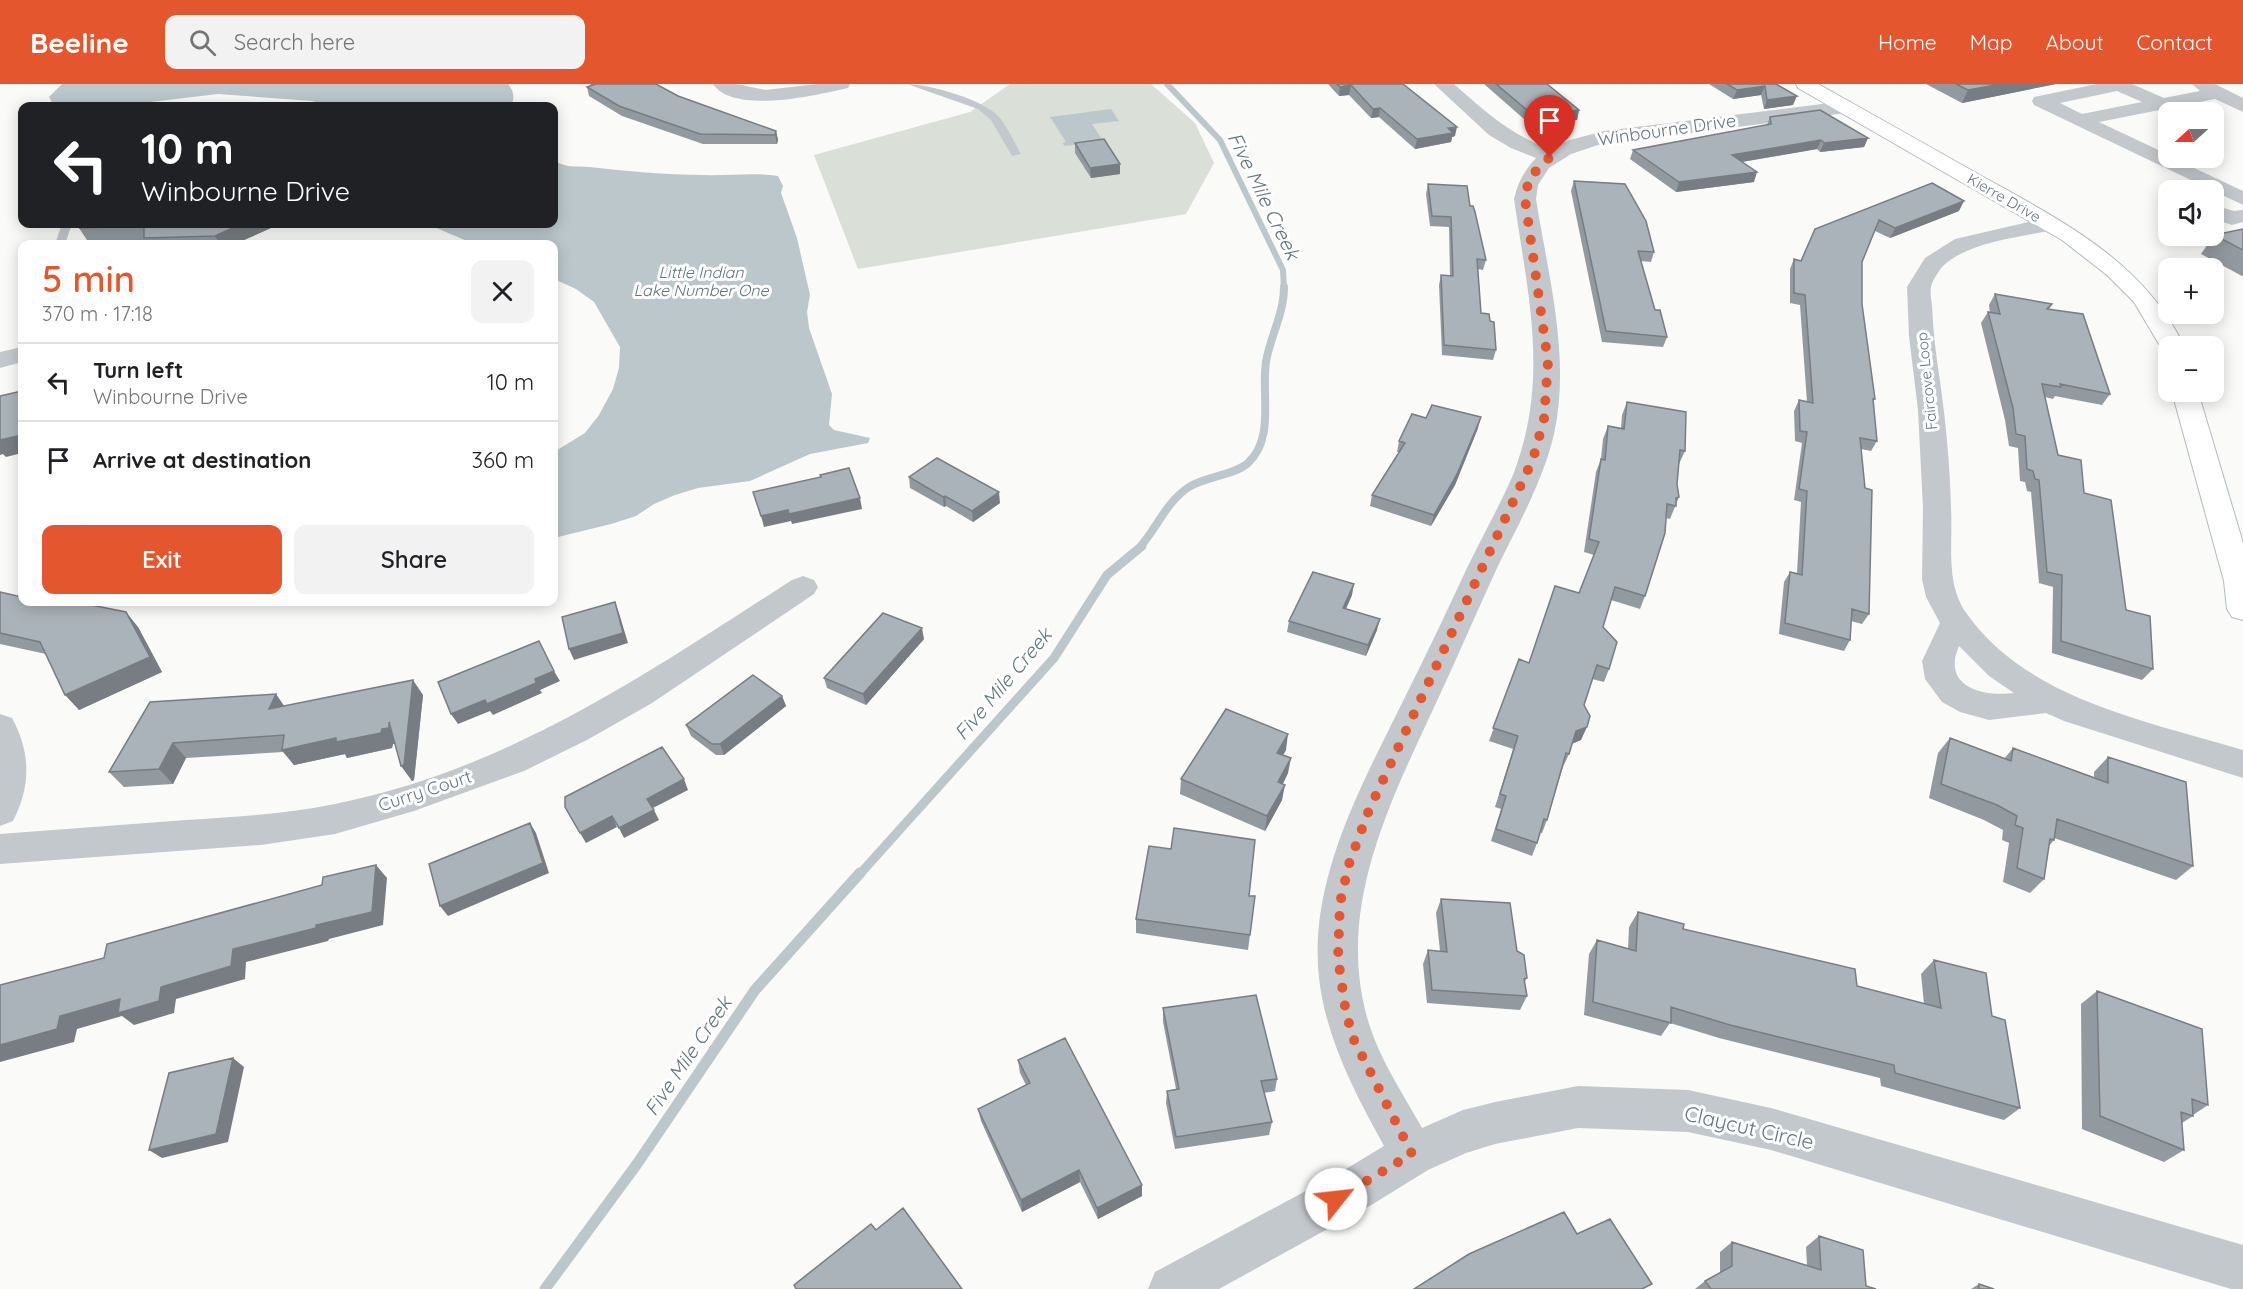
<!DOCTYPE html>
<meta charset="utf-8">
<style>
:root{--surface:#fff;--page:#f2f2f2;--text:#202124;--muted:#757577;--line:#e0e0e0;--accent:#e4572e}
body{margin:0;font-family:Quicksand,sans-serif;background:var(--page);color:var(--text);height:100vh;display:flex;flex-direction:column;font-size:22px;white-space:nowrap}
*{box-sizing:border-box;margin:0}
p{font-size:20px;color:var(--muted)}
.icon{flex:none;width:33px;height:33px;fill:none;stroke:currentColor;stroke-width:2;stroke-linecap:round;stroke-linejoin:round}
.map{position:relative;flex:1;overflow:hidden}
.drawer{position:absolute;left:18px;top:156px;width:540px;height:366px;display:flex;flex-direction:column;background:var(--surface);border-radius:12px;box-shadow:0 3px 15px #0003}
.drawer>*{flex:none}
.top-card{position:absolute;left:18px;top:18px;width:540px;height:126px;border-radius:12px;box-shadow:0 3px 15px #0003;background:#202124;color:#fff;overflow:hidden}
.needle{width:39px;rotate:249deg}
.buttons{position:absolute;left:2158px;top:18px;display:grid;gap:12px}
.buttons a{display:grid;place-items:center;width:66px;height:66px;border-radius:12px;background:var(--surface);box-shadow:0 3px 15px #0003;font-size:30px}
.pin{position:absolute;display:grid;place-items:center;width:51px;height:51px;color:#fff;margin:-62px -26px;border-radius:50% 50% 50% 0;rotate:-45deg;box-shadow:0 0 6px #0007}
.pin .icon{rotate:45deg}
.me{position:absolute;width:66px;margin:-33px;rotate:61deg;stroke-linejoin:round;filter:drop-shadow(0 0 4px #0008)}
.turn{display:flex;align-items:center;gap:21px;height:126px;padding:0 24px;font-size:27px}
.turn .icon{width:78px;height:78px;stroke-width:2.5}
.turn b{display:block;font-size:42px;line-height:51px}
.round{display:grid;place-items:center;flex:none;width:63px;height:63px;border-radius:12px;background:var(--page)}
.summary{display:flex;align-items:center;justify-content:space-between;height:102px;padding:0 24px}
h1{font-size:36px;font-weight:600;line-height:45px;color:var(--accent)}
.primary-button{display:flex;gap:12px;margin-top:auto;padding:12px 24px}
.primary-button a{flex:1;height:69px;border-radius:12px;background:var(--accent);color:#fff;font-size:24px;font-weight:600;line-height:69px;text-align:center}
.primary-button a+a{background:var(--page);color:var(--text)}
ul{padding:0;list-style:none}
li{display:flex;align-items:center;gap:18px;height:78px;padding:0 24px;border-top:2px solid var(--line)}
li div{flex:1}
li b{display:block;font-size:22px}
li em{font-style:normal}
header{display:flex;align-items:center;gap:36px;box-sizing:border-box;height:84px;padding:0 30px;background:var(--accent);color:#fff}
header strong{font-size:28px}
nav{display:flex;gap:33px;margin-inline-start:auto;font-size:21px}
.search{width:420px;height:54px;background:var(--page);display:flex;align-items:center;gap:15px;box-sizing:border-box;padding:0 21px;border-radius:12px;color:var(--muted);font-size:22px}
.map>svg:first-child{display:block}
</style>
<header>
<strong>Beeline</strong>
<div class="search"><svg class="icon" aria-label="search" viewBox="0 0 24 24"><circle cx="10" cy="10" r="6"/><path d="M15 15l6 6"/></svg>Search here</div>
<nav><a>Home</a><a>Map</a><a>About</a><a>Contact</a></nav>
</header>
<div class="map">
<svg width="2243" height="1205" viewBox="0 0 2243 1205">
<rect width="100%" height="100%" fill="#fafaf8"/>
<path fill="#dadfd7" d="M1010,0H1151L1195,39L1214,79L1186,130L858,185L814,71L970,28Z"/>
<path fill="#bbc7cb" d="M62,0H508C514,7 515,14 511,22H330L312,17L218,10L117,22H54L49,13Z
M1111,25L1119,37L1092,40L1101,54L1106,57L1065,62L1062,59L1066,58L1050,33Z
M554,76C564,84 576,82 589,83C627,87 665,91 704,91C729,92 754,88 778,92L783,102L781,109L797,154L810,211L807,228L809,244L832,310L829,341L834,346L870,354L868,359L810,370L750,397L698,404L675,411L654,420L636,432L611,440L554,454V368L585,349L599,331L613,305L619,284L620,263L594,218L576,205L554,195V160H474L427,140H554Z"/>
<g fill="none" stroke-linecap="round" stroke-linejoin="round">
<path stroke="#bbc7cb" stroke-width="6" d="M1167,0L1220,56L1283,186L1284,205"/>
<path stroke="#bbc7cb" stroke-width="8" d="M1140,463C1157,444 1166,418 1189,403C1204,393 1235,391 1248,379C1275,354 1261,311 1266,278C1270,253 1284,230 1284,203"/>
<path stroke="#bbc7cb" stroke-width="9" d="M859,791L1054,574L1107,491L1142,462"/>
<path stroke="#bbc7cb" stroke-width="11" d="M545,1205L637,1080L755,906L860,789"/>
<defs>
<path id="secondary" d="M1796,0H1818C1872,30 1925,60 1978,90C2058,135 2142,175 2184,262H2169V269L2163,267L2134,218L2107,191L2062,156L1798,4Z
M2172,308H2198L2243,459V536L2232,533L2227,525L2224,497Z"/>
</defs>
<use href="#secondary" stroke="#b3babf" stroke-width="2"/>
<path fill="#c3c8cc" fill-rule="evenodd" d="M907,0C929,0 985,16 999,33C1008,44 1014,58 1021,70L1012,72L991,36L978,25Z
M62,140H72L65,160H55Z"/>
<path fill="#c3c8cc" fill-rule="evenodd" d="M713,0H737L765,6L817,0H850L848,4C817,11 734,31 713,0Z
M1434,0H1454C1487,29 1508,49 1549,65L1570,56L1604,47L1846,17L1853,19L1856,23L1853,27L1846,29L1598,61L1571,70L1549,84L1538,101L1536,115C1548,191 1571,273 1554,350C1543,397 1519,439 1498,482C1477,527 1458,572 1437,617C1391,716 1336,822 1367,933C1378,973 1402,1008 1422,1044L1463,1026L1495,1018L1578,1002L1688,1006L1771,1024L2243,1161V1205H2231L1771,1066L1688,1048L1578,1044L1495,1060L1466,1069L1428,1086L1373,1120L1219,1205H1148L1155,1188L1341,1088L1384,1062C1355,1009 1326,955 1319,894C1308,794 1364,697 1406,611C1427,569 1447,527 1467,484C1482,453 1499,423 1513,391C1550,295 1528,212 1514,115C1518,98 1524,87 1536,74L1511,64L1489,51Z
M2097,0H2132L2164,14L2200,7L2192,0H2215L2243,14V28L2215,15L2099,38L2169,71V74H2173L2243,107V121L2034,21L2032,17L2034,13ZM2117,7L2142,18L2082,30L2060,19Z
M2214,121L2234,127L2243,126V138L2232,141L2214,135Z
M2050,133L2058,135L2061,140L2058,145C2023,153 1968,157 1942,183C1939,187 1932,197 1931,203C1930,208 1931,215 1932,221C1933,247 1936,272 1940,297C1946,339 1950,382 1951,424C1953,460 1945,500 1967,530C2028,616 2148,637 2243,666V694L2064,637L2046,629L1989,636L1960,628L1942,618L1925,595L1922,577L1940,539L1926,513L1922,495L1923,424L1918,326L1909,252L1907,203L1925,174L1955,155ZM1959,562L1989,592L2014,609C1983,613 1941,603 1959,562Z
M22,263V278L0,284V268Z
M803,492L814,496L818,503L814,510L652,619L587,656L524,687L414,727L335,750L261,761L0,780V750C62,745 124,741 186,736C235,733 286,730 335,720C509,685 646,590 792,496Z
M0,630L12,634C31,669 31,702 13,737L0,742Z"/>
<use href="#secondary" fill="#fff" fill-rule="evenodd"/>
</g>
<path fill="#929a9f" d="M590,0H656L678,12L776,47L778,56L777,60H703L622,32L589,12L587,3L591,2Z
M1328,0H1403L1455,52L1452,53L1451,58L1415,65L1379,33L1371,34L1349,11L1339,12Z
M1484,0H1547L1579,26L1577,36L1532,42Z
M1709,0H1776L1793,21L1764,25L1761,11L1733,15Z
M1926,0H2056L1962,19Z
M1770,33L1868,54L1864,63L1820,68L1817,65L1742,78L1754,98L1676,108L1630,75L1633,66L1767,41Z
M1075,59L1120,90L1091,94L1075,69Z
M1574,97L1654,168L1651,178L1641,177L1655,226L1667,253L1663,263L1602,258L1571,107Z
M1428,100L1470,122L1486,176L1483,186L1478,185L1481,229L1490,237L1496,266L1493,276L1442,271L1439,201L1441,191L1450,192L1449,143L1430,142L1426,110Z
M1959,127L1890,154L1875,147L1862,178V220L1875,315L1873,318L1877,357L1871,367L1861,365L1869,530L1862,540L1851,537L1850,556L1844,567L1779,550L1784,498L1790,488L1797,489L1801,418L1794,416L1802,359L1795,357L1794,327L1799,316L1807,318L1800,221L1790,219V185L1794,175L1801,177L1815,145Z
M280,140L235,160H148L146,157L89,159L79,144Z
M2243,145V192H2242L2201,170L2214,151Z
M1995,210L2052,220L2049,225L2110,310L2102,321L2055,312L2053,315L2045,313L2058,371L2084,409L2126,526L2153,585L2142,596L2052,569L2053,503L2039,499L2031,408L2027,407L2025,398L2020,397L2018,364L2009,362L2005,336L1981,239L1988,228L1990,229L1989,221Z
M1627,318L1685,367L1679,380L1677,400L1679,413L1670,435L1666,434L1645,512L1640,525L1611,516L1603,543L1609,585L1604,598L1592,595L1584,621L1581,656L1572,660L1569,670L1563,683L1547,736L1542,749H1540L1537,759L1532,772L1491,757L1501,725L1495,723L1513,665L1489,657L1519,575L1529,579L1579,509L1594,471L1584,468L1596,388L1601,375L1603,355L1608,342L1621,344L1622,331Z
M1426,334L1478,344L1455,401L1431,442L1370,422L1372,411L1399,368H1397L1399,357Z
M909,393L1000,419L973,438L946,422L944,423L910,404Z
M0,508L138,543L162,588L79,626L46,570L0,560Z
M1352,511L1346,525L1377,546L1366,572L1287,548L1289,537Z
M924,555L866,621L827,604L824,594Z
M423,611L414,696L412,697L395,660H393L392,664L347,674L345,670L294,681L283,668L186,674L173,700L124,703L109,688L150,618L284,622Z
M782,612L786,622L724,671H716L691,652L686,641Z
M1950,654L2004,675L2013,664L2094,693V688L2108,673L2193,782L2176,796L2054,754V756L2049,762L2044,795L2030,809L2003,798L2009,759L2002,756L2003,746L1984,736L1929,714L1938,669Z
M1286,666L1283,671L1288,689L1283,700L1282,716L1265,747L1180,710L1181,695Z
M1249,812L1250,851L1248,866L1136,849V835Z
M1441,815L1517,867L1527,894L1524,899L1527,912L1520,926L1427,919L1423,880L1428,866L1440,867L1436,829Z
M1638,828L1683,845L1857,902L1924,920L1921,890L1934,876L1992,932L2020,1024L2004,1036L1881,1002L1880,994L1719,954L1670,939L1661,952L1584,931L1589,870L1597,856L1628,865L1629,843Z
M2097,907L2208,1021L2193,1031V1032L2182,1039L2184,1066L2164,1078L2082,1045L2081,920Z
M1163,924L1277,995L1275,1007L1264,1009L1272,1038L1269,1051L1175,1065L1166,1019L1167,1007L1176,1005L1163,938Z
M1018,976L1142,1101V1112L1098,1135L1080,1098L1022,1128L981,1037L978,1025L1026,1001L1020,989Z
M1819,1152L1866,1202L1876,1205H1695L1705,1197L1720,1189V1168L1732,1158L1807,1181L1806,1163Z
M1979,1200L1994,1205H1971Z"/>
<path fill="#777d82" d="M2001,0H2056L1962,19L1968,6Z
M1351,1L1349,11L1339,12L1340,3Z
M1765,2L1761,11L1733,15L1737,6Z
M1797,12L1793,21L1764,25L1767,16Z
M1380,24L1379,33L1371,34L1373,25Z
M1579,26L1577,36L1532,42L1534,32Z
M1457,43L1455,52L1452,53L1451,58L1415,65L1417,55L1448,44Z
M776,47L778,56L777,60L775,51Z
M1868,54L1864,63L1820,68L1824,59Z
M1821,56L1817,65L1729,80L1732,71Z
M1120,80V90L1091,94L1090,84Z
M1757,88L1754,98L1676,108L1679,98Z
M1964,117L1959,127L1890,154L1895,144Z
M241,140H280L235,160H220L215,152Z
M1481,333L1478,344L1455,401L1431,442L1434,431Z
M22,351V369L6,373L3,370L0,371V356Z
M999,408L1000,419L973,438L972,427Z
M945,412L946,422L944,423L943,413Z
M860,414L862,425L792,440L789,430Z
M788,426L791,437L764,443L761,432Z
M1354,500L1352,511L1341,535L1343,524Z
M615,518L619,529L628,559L574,576L569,565Z
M126,528L138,543L162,588L79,626L65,611Z
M1380,535L1377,546L1366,572L1368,561Z
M922,544L924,555L866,621L863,610Z
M554,587L560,597L540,606L542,609L493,631L490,627L458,640L451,630Z
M413,596L423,611L414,696L412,697L401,682Z
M276,610L287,626L269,625Z
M782,612L786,622L724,671L720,660Z
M389,638L399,659L393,660L392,664L347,674L345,670L294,681L282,666L382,645Z
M1587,643L1581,656L1571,660L1576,647Z
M1288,650L1286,666L1275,684L1277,669Z
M173,659L186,674L173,700L159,685Z
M1291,674L1288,689L1276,713L1278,698Z
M684,695L688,706L651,725L647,715Z
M1285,701L1282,716L1265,747L1267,732Z
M654,726L659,736L624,754L619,744Z
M612,732L617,743L586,759L580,749Z
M530,739L536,749L549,789L448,832L440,822Z
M376,781L387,794L383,841L329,855L328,857L246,878L245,895L176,915L174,929L134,941L122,932L77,945L74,958L0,978V961L60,932L161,903L233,865L316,841Z
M233,974L244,983L228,1058L162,1074L149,1066Z
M1079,1086L1080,1098L1022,1128L1021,1116Z
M1142,1101V1112L1098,1135L1097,1124Z"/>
<path fill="#aab3b9" stroke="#777d82" stroke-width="1.5" d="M596,0H656L678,12L776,47L775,51L700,50L619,22L587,3Z
M1337,0H1403L1457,43L1448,44L1453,49L1417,55L1380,24L1373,25L1351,1L1340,3Z
M1496,0H1547L1579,26L1534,32Z
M1727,0H1776L1797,12L1767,16L1765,2L1737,6Z
M1956,0H2001L1968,6Z
M1820,26L1868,54L1824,59L1821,56L1732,71L1757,88L1679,98L1633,66L1771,40L1770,33Z
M1104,55L1120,80L1090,84L1075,59Z
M1574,97L1625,100L1646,137L1654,168L1638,167L1655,226H1660L1667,253L1606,247Z
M1932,99L1964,117L1895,144L1879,136L1862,178V220L1875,315H1873L1877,357L1860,354L1865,404L1872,406L1869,530L1852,525L1850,556L1785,539L1790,488L1802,491L1807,407L1799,405L1807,348L1800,347L1799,316L1813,319L1805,211L1794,209V175L1801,177L1815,145Z
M1428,100L1467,102L1470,122H1473L1475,128L1486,176L1477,175L1481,229L1489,230L1490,237L1494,238L1496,266L1444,261L1441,191L1453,192L1451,133L1432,132Z
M88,140H241L215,152L144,154V142L79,144Z
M2243,145V166L2214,151Z
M1995,210L2052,220L2047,225L2083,230L2110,310L2060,300L2061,303L2042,300L2058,371L2081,376L2084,409L2111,416L2126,526L2150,532L2153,585L2061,557L2062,491L2047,488L2039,396L2035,395L2033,387L2027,385L2025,352L2016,350L2013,324L1988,228L2000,230Z
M22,307V351L0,356V312Z
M1627,318L1686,328L1685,367L1680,366L1677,400L1679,413L1676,414V422L1667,420L1665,449L1645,512L1615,503L1603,543L1617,558L1609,585L1597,581L1584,621L1590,632L1587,643L1576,647L1569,670L1566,669L1547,736L1544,735L1537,759L1496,745L1506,712L1500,710L1518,652L1493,644L1519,575L1529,579L1555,502L1579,509L1599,458L1589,455L1601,375L1605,376L1608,342L1624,345Z
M1432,321L1481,333L1457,390L1434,431L1372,411L1405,359L1399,357L1412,330L1426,334Z
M937,374L999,408L972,427L945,412L943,413L909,393Z
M849,384L860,414L789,430L788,426L761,432L753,408L821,393L820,391Z
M1313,488L1354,500L1343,524L1380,535L1368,561L1289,537Z
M0,508L22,513V518H76L126,528L150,573L65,611L40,558L0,549Z
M615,518L623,549L569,565L562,533Z
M883,529L922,544L863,610L824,594Z
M539,557L554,587L535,595L536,599L487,620L485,616L451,630L438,598Z
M753,591L782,612L720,660H712L686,641Z
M413,596L404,681L401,682L389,638V644L382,645L381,649L336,658V654L282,666L284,651L173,659L159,685L109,688L150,618L276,610L269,625Z
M1226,625L1288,650L1277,669L1291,674L1278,698L1285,701L1267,732L1181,695Z
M1950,654L2011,677L2013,664L2108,699V673L2186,698L2193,782L2057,735L2054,756L2050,755L2044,795L2017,784L2023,744L2015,741L2017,732L1997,721L1941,700Z
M662,663L684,695L647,715L654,726L619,744L612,732L580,749L565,723V713Z
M530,739L543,779L440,822L429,780Z
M1174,744L1255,756L1249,812H1255L1250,851L1136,835L1149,762L1171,765Z
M376,781L372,828L316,841V844L233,865L231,882L161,903L159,917L118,929L120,915L60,932L57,945L0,961V901L104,874L107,860L322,801L323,793Z
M1441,815L1510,819L1517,867L1524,871L1527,894L1524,895L1527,912L1432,906L1428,866L1447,868Z
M1638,828L1684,840L1683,845L1855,885L1857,902L1941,924L1934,876L1986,889L1992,932L2005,936L2020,1024L1895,989L1894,981L1730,941L1671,923V939L1593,918L1597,856L1636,867Z
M2097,907L2202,945L2208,1021L2192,1015L2193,1032L2181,1028L2184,1066L2100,1032Z
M1256,911L1277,995L1261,997L1272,1038L1176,1053L1167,1007L1179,1005L1163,924Z
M1065,954L1142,1101L1097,1124L1079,1086L1021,1116L978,1025L1030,999L1018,976Z
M233,974L216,1050L149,1066L169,989Z
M903,1124L962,1205H796L794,1201L871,1140L876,1146Z
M1564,1128L1577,1150L1610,1135L1652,1200L1642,1205H1414L1469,1170Z
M1819,1152L1863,1166L1866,1202L1876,1205H1711L1705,1197L1732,1182V1158L1821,1186Z
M1979,1200L1994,1205H1979Z"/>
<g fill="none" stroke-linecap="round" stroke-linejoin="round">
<path stroke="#e4572e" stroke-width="10" stroke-dasharray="0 18" d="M1336,1115L1412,1070L1354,956L1346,929L1338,874L1340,819L1349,780L1369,726L1533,375L1544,335L1548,278L1525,115L1529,94L1550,73"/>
</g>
<g text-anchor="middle" stroke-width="6" stroke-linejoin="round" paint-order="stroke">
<g font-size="15" fill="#657683" stroke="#fff">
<text transform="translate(2004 114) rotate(30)" y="5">Kierre Drive</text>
<text transform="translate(1927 297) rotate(-96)" y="5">Faircove Loop</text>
</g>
<g font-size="16" font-style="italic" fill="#60757c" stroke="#fff">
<text x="701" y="194">Little Indian<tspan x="701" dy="18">Lake Number One</tspan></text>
</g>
<g font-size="18" fill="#657683" stroke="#fff">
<text transform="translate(1667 46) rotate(-8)" y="6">Winbourne Drive</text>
<text transform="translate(425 707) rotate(-18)" y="6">Curry Court</text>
</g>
<g font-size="20" font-style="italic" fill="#60757c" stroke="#fff">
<text transform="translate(1264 112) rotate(64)" y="7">Five Mile Creek</text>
<text transform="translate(1003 600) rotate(-50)" y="7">Five Mile Creek</text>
<text transform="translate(688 972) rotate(-56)" y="7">Five Mile Creek</text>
</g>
<g font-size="21" fill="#657683" stroke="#fff">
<text transform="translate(1749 1044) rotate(13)" y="7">Claycut Circle</text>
</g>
</g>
</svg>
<div class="buttons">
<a><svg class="needle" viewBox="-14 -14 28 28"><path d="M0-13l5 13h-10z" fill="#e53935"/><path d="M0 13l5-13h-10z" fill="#757577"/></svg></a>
<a><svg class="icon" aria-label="sound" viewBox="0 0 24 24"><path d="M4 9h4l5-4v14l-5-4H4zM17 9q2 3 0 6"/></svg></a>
<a>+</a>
<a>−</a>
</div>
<div class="pin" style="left:1550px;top:73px;background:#d93025"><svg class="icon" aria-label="arrive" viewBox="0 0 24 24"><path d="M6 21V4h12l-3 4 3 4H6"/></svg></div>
<svg class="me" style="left:1336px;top:1115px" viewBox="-20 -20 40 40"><circle r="19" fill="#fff"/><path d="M0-13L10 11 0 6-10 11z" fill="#e4572e"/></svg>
<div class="top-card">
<div class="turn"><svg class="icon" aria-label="left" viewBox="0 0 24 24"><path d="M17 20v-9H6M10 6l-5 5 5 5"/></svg><div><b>10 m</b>Winbourne Drive</div></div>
</div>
<section class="drawer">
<div class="summary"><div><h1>5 min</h1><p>370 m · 17:18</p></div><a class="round"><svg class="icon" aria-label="close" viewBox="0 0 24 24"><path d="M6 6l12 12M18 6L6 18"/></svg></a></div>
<ul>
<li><svg class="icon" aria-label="left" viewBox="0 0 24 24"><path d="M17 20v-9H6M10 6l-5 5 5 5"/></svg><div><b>Turn left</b><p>Winbourne Drive</p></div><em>10 m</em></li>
<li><svg class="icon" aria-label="arrive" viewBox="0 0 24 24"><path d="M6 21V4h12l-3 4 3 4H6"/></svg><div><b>Arrive at destination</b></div><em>360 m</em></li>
</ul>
<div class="primary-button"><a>Exit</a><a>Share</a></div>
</section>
</div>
